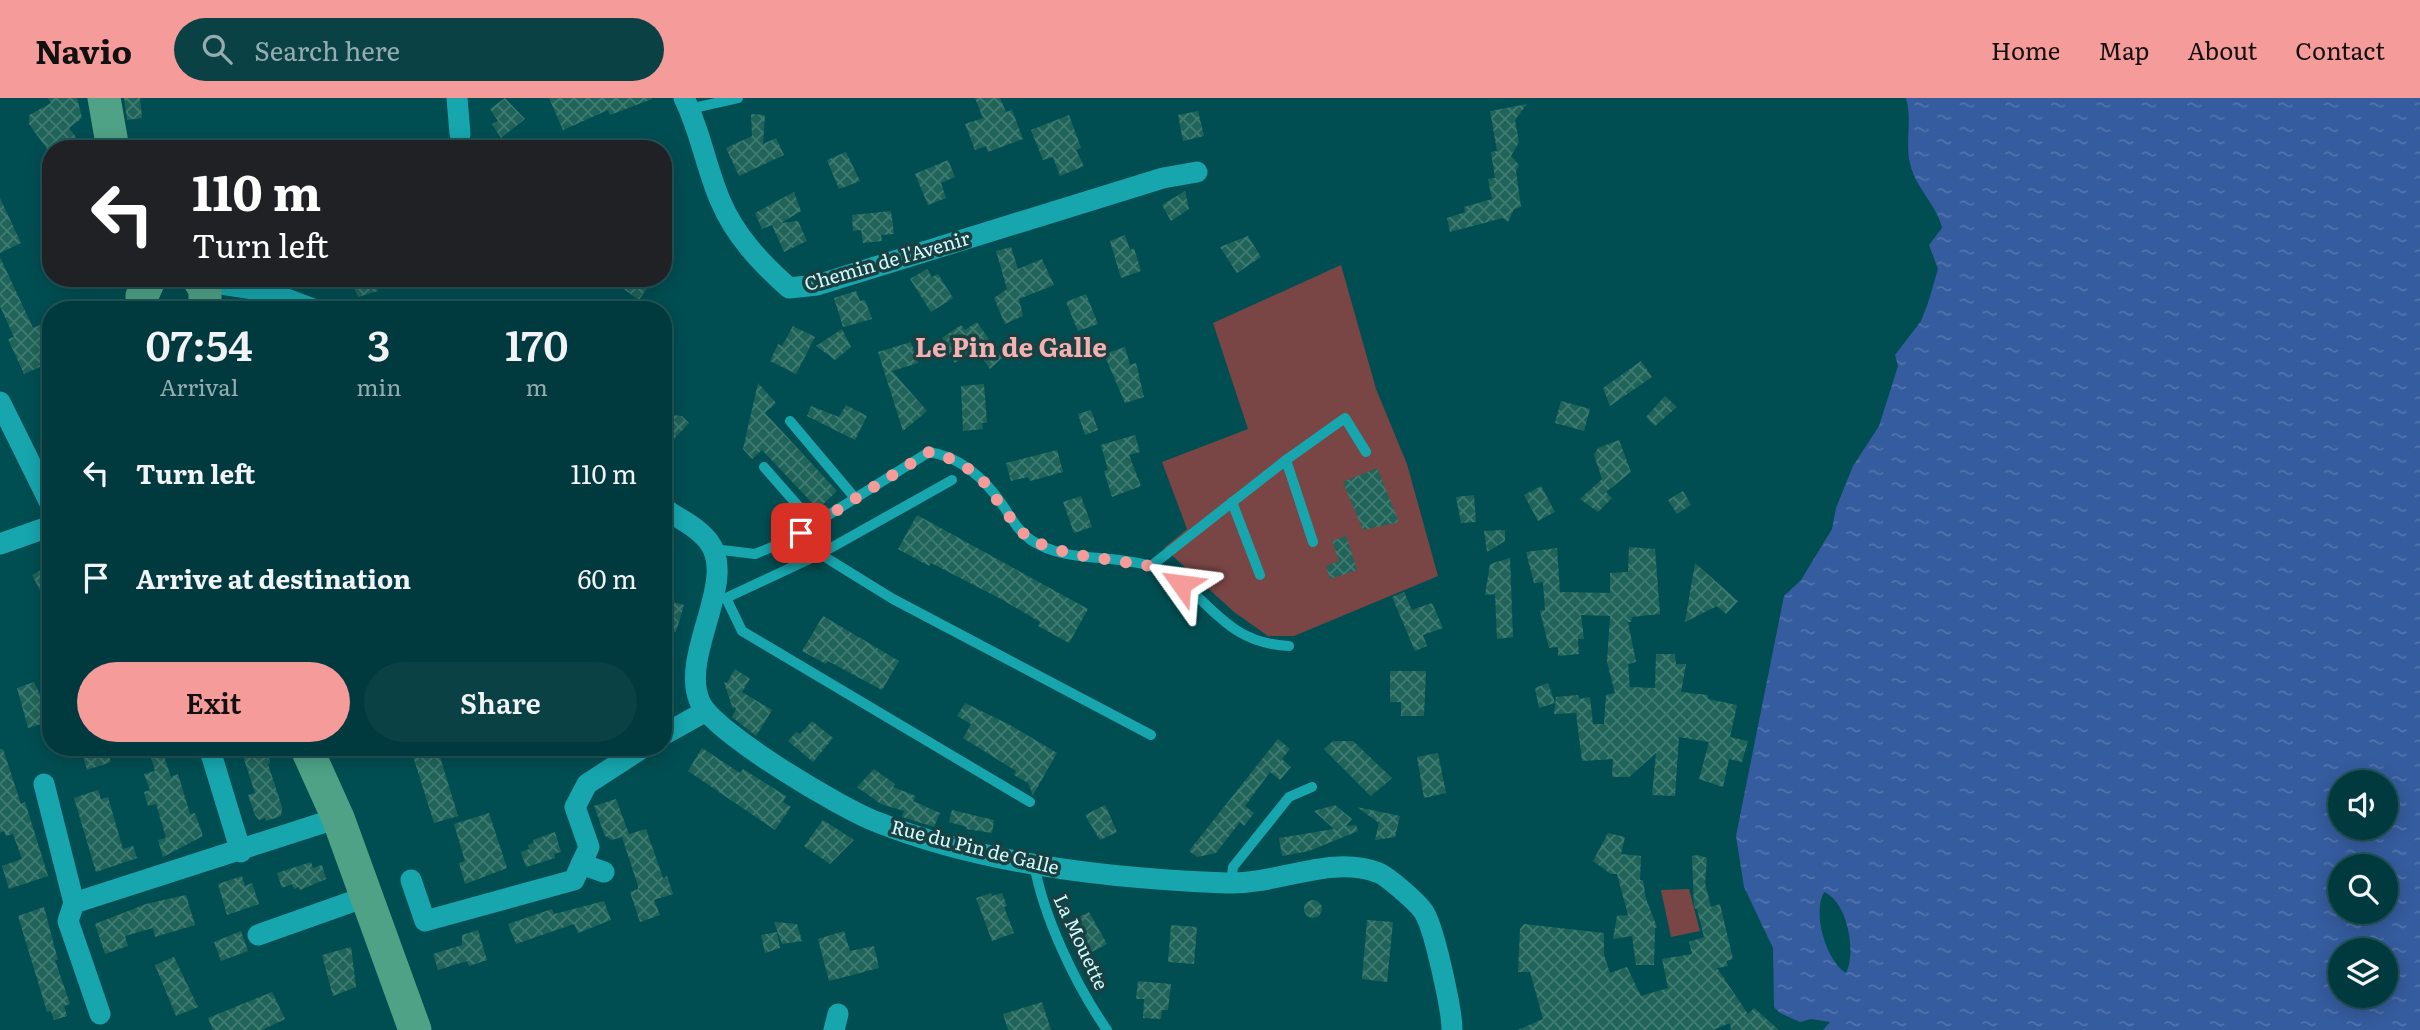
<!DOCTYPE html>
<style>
:root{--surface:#003a3e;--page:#0a4145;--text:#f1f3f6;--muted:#95adb0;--line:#225458;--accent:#f59b9a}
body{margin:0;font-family:Literata,serif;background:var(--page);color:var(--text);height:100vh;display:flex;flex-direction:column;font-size:26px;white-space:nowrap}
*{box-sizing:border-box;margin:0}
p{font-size:23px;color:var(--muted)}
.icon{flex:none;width:38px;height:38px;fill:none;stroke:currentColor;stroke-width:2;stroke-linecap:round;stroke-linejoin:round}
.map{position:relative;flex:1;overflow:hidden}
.details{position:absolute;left:42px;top:203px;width:630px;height:455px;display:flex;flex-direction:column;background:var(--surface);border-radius:28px;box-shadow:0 4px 18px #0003,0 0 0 2px var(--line)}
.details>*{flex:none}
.top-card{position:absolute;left:42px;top:42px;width:630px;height:147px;border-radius:28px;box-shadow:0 4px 18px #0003,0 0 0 2px var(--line);background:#202124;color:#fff;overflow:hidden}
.fabs{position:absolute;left:2328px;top:672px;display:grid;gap:14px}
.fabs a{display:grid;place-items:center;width:70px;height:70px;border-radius:50%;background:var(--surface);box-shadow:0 4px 18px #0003,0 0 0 2px var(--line);font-size:35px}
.pin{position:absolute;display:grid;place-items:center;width:60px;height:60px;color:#fff;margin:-30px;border-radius:14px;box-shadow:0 4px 10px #0006}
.me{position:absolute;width:77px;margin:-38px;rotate:301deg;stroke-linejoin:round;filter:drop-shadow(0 0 5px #0008)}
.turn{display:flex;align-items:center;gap:24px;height:147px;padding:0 35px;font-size:32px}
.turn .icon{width:91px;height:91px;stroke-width:2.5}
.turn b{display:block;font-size:49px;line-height:60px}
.eta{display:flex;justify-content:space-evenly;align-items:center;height:119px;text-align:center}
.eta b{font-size:42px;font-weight:600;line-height:49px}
.button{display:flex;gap:14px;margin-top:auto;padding:14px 35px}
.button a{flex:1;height:80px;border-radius:42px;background:var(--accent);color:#111;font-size:28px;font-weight:600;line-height:80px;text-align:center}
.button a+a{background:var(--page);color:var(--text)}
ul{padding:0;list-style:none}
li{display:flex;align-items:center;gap:21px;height:105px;padding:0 35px}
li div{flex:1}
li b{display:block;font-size:26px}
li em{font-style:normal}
header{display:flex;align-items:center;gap:42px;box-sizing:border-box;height:98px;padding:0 35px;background:var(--accent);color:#111}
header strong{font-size:33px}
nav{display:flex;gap:38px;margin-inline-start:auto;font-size:24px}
.search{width:490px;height:63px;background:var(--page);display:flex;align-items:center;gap:18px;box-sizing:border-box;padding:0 24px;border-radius:38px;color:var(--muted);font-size:26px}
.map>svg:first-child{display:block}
</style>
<header>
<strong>Navio</strong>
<div class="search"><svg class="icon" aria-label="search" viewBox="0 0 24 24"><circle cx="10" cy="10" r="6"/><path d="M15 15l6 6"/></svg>Search here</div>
<nav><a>Home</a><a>Map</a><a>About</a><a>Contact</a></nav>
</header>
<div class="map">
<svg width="2420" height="932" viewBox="0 0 2420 932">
<defs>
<pattern id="water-ripples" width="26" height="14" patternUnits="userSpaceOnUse" patternTransform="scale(1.75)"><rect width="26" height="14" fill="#355c9e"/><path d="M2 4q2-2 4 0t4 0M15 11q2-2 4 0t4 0" fill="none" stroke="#5174ad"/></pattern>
<pattern id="building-cross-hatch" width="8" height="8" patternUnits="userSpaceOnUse" patternTransform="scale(1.75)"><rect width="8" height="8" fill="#206459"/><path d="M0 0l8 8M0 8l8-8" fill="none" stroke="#407b72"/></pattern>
</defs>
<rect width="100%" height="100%" fill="#004e52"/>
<path fill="#794645" d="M1341,167L1376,291L1407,366L1438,478L1294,538H1268L1234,514L1164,450L1187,431L1162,364L1248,331L1213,225Z
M1689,791L1700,833L1671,839L1661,792Z"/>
<path fill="url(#water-ripples)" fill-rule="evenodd" d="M1906,0H2420V932H1823L1830,924L1811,921L1800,924L1780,915L1774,909L1773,850L1744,789L1736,738L1784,498L1801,482L1832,431L1836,410L1853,368L1879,328L1898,268L1895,257L1921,223L1928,205L1938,171L1929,147L1942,130C1937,106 1914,90 1909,61C1906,40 1912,21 1906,0ZM2340,684H2385V730H2340ZM2340,768H2385V814H2340ZM1824,794C1847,803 1857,854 1846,875C1826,862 1812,816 1824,794ZM2340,852H2385V898H2340Z"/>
<path fill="url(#building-cross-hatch)" d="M48,0H77L82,20L69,30L85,51H47L29,26V17L51,5Z
M124,0H140L142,20L127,22Z
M505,0L525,21L501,40L492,26L498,23L490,11Z
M549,0H652V1L610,17L608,12L563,32Z
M975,0H1000L1006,14L1012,12L1023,41L988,54L986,48L975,52L965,26L983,20Z
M1527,6L1515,22L1519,44L1511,58L1519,67L1516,73L1521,109L1514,111L1508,124L1503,120L1450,134L1447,120L1465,114L1464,109L1492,101L1488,81L1495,80L1491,54L1497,53L1490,13Z
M1198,13L1204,38L1183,43L1178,17Z
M751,16L765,17L763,46L776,40L784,57L739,78L726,50L752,38Z
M1069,17L1081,50L1076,52L1084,68L1060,78L1053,59L1043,62L1031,32Z
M846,54L860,83L839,91L827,62Z
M948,62L955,79L941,85L946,100L928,107L915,76Z
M1185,93L1189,111L1171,123L1162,107Z
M794,94L801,113L781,125L798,123L807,143L784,154L772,127L762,131L755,115Z
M0,100L21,145L0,155Z
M891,113L894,136L881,137L882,143L863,145L861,132L853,133L852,117Z
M1125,137L1130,152L1134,150L1141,173L1121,180L1110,143Z
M1248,138L1261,159L1237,175L1220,149Z
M1011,149L1018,171L1042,161L1054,187L1019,201L1023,218L1005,226L994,200L1007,191L996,153Z
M0,159L33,230L40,227L51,251V264L24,276L8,241L14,239L0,208Z
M927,171L932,179L938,176L953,200L931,214L910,181Z
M350,180H374L378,193L358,199Z
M608,180H654L639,202Z
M856,193L860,203L865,202L872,221L843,229L834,200Z
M1086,196L1098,226L1078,233L1066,204Z
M977,224L1002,260L990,271L976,251L955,265L943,248L946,246L942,240L961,227L965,232Z
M793,228L815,239L796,276L770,263L778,246L782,248Z
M842,231L851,249L835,262L816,248Z
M911,244L918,265L892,273L927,313L903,333L878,254Z
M1125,249L1130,267L1136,265L1144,299L1125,305L1104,256Z
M1641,263L1652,279L1610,308L1603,290Z
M758,285L776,305L765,315L837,393L818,411L762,352L752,361L743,351Z
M984,286L987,325H982L983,331L963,333L961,288Z
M1665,298L1677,309L1655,328L1646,319Z
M1561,303L1590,311L1584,333L1555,325Z
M846,307L867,318L855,342L807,318L811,308L839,319Z
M1091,312L1098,332L1085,337L1078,316Z
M663,316L682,318L689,325L671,344L663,338Z
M1135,337L1140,354L1129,357L1141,388L1112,399L1104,373L1108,372L1101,347Z
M1619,342L1631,374L1606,394L1612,400L1598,414L1580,401L1602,381L1594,357L1598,350Z
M1057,352L1063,374L1030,383L1028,379L1011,383L1006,365Z
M1377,370L1399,424L1363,432L1343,384Z
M1541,388L1555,414L1538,423L1524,397Z
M1683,393L1691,407L1677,416L1668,402Z
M1474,397L1476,424L1461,425L1456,399Z
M1081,398L1092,429L1074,435L1063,404Z
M917,417L1088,511L1069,545L1038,528L1040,524L1001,501L931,465L929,468L898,451Z
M1505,432V443L1487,454L1484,433Z
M1346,438L1357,472L1330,481L1326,468L1339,463L1332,443Z
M1629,449L1655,451L1660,516L1632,519L1631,524H1628L1636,564L1628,566L1630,589L1655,590L1656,556H1675L1676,566H1686L1681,594L1708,597V601L1737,607L1730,639L1748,643L1742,664L1729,661L1723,689L1699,681L1709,644L1679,639L1675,698L1652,697L1656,655L1629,679H1612L1613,661L1582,663L1576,615L1554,616L1556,599L1578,597L1579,601L1590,599L1593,626H1604L1606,597L1615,595L1607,564L1610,518L1581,517L1584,541H1578L1579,556L1558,558V549L1549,550L1540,513L1545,512L1543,484L1534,485L1526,454L1557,450L1560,494L1610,495V475L1628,474Z
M1510,460L1513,539L1497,541L1495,496L1485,497L1490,466Z
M1695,465L1738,503L1726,516L1717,508L1685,524Z
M51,467V513L32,477Z
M1404,494L1412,512L1432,505L1443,530L1423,537L1427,548L1415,553L1392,499Z
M663,501L684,507L676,534L663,531Z
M823,518L899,563L882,592L828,563L826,566L802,553Z
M735,571L750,581L742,594L772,612L756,638L732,619L736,611L734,608L733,611L724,584L727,585Z
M1390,573H1426L1424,618H1401V604H1390Z
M34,584L48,613L44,614L48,624L28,630L17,590Z
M1548,585L1555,605L1539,610L1535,590Z
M965,605L1012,628L1057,655L1033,697L1028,685L1014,677L1016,673L963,640L971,626L957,618Z
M812,623L833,640L813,664L788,643L796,634L800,636Z
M1278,641L1290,651L1282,661L1291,669L1280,682L1270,674L1245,708L1254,715L1244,728L1240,724L1216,755L1197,759L1189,753Z
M1333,643H1353L1392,680L1371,698L1324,651Z
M80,649H106L111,664L87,672Z
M148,649H161L171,679L178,676L190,716L195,715L203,738L163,759L158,742L166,740L156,706L148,708L144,694L150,692L144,676L155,673Z
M240,649H266L270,665L268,666L282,709L281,718L266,723L265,720L259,722L255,717L248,697L255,695Z
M410,649H437L458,718L434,725Z
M702,650L740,675L743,671L786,698L783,704L791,709L775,732L688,673Z
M0,651H3L21,706L25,704L48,778L9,791L2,768L22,761L13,736L6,738L4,733L0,735Z
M1438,655L1446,695L1424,700L1417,659Z
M874,671L895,686L893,689L916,698L913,703L940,715L934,729L902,719L904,713L881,706L857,689Z
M98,692L101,701L108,699L123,751L133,748L137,760L96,774L74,700Z
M616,701L629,736L646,731L663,780L667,778L673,796L654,802L660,817L640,824L630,794L638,791V788L622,739L625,738L612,742L605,738L594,708Z
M1105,707L1117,734L1100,742L1085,717Z
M1335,707L1352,721L1346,728L1356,727L1358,733L1309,753L1282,758L1279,740L1334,731L1314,713Z
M1357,709L1400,718L1395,739L1375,742L1379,725Z
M952,712L994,722L992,735L966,731L967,729L949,724Z
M489,715L507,770L465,786L459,765L465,763L454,726Z
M823,722L854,742L830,766L804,748Z
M555,734L561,754L554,756L555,760L526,769L521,754L529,751L528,747L534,745L533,742Z
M1608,735L1625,739L1621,756L1641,758L1640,782H1643L1646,801L1657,829L1655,830L1654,867H1636L1632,838L1613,841L1617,818L1628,817L1617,776H1611L1593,763Z
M1698,757L1707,760L1705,785L1711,809L1720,806L1733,861L1726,863L1728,868L1717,870L1748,916L1754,910L1779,932H1731L1730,925L1713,932H1518L1543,921L1530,874H1518L1520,831L1524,826L1604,835V857L1610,875L1627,869L1641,898L1668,890L1662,861L1692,856L1689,844L1704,839L1697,811L1694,810L1692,758Z
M311,764L313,770L322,767L326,781L300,792L299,789L294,791L292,786L282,790L277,775Z
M242,778L245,788L252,785L259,806L227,817L218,786Z
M991,795L992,798L1002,795L1007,808L1004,809L1014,835L992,843L976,800Z
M186,797L195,827L155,839L153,830L125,838L128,848L105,856L95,826L146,806Z
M1304 811a9 9 0 1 1 18 0a9 9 0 1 1-18 0Z
M604,803L611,822L578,835L574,826L516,846L508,826L552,811L554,816Z
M44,809L58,862H55L70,906L64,908L67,918L54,922L51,913L47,914L18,818Z
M1089,814L1107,846L1088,856L1069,824Z
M1367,822L1393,824L1387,884L1362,881Z
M774,824L797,826L802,843L782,846Z
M1171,827L1197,829L1194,866L1168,864Z
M478,832L487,862L469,868L467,863L438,872L433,856L462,847V837Z
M241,833L248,853L221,863L214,844Z
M844,833L850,853L874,848L879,870L829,883L818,841Z
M777,834L780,850L765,855L761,837Z
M351,849L356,889L333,898L322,857Z
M174,859L198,909L176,918L155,867Z
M1138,883L1171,886L1168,912H1162L1161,921L1143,920L1144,901H1136Z
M272,894L285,921L262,932H213L208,920Z
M1042,904L1051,932H1008L1003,916Z"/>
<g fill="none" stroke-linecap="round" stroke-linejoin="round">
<path stroke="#17a6ae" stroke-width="10" d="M689,11L738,0
M790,323L855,400
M1286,362L1345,320L1366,354
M764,369L814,426
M1232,404L1260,477
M714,451L755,456L787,443L929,354C962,359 986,382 1004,409C1011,420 1019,434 1031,442C1065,465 1112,456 1150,468C1206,486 1216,545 1289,548
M820,456L952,382
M1151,468L1286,362L1313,444
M726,500L742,533L1030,704
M711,501L726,500L820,456L893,501L1151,637
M1034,766C1044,820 1075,886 1107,932
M1231,785L1233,769L1289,699L1312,689"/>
<path stroke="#17a6ae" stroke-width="21" d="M457,0L460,36
M684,0C700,32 706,69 720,102C735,138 761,165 789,190L817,187L1163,80L1197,74
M200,183L266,193L316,212
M0,304L51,407
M663,410C678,420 698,429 709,444C738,483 679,558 700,604C714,635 842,711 877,724C982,766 1115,781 1227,785C1277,787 1330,756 1379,775C1388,779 1421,807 1425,816C1435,834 1452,912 1452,932
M0,446L51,428
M663,637L706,613
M209,649L241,754
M44,686L74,805L338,720
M581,766L604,774
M411,782L425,823L574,782L589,749L575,709L587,686L644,649
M74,805L68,823L100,916
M258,837L368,798
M834,932L838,916"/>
<path stroke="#4fa286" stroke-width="33" d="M104,0L113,51
M198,180L205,192V212
M144,212L142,198L150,180
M306,649L338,720L415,932"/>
</g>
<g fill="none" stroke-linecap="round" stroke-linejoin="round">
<path stroke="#f59b9a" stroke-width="12" stroke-dasharray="0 21.6" d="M801,435L929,354L941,356L978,376L1017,429L1031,443L1072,456L1151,468L1181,486"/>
</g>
<g text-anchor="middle" stroke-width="7" stroke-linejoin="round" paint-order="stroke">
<g font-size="19" fill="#d2fcff" stroke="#1a4042">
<text transform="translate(887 163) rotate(-16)" y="7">Chemin de l'Avenir</text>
<text transform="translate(975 749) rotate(14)" y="7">Rue du Pin de Galle</text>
<text transform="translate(1081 844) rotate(65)" y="7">La Mouette</text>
</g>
<g font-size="26" font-weight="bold" fill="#f5b1b0" stroke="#1a4042">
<text x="1011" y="259">Le Pin de Galle</text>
</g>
</g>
</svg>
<div class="fabs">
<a><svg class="icon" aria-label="sound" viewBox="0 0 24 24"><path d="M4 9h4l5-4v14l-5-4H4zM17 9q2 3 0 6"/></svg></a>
<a><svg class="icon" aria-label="search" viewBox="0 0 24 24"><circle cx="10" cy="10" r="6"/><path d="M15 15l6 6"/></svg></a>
<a><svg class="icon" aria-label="layers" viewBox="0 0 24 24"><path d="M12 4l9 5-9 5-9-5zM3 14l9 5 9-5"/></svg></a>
</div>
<div class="pin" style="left:801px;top:435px;background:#d93025"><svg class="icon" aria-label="arrive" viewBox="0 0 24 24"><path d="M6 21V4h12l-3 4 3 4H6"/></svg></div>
<svg class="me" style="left:1181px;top:486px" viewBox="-20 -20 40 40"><path d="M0-17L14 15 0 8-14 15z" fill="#f59b9a" stroke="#fff" stroke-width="4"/></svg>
<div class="top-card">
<div class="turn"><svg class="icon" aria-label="left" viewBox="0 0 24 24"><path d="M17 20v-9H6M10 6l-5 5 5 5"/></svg><div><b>110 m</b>Turn left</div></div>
</div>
<section class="details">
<div class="eta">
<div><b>07:54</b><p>Arrival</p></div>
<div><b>3</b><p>min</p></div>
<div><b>170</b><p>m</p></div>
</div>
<ul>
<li><svg class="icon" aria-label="left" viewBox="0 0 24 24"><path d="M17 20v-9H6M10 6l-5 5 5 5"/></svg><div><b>Turn left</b></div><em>110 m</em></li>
<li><svg class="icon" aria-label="arrive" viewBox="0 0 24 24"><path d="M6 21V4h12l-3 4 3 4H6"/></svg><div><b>Arrive at destination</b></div><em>60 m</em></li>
</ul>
<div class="button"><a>Exit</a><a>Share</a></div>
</section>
</div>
